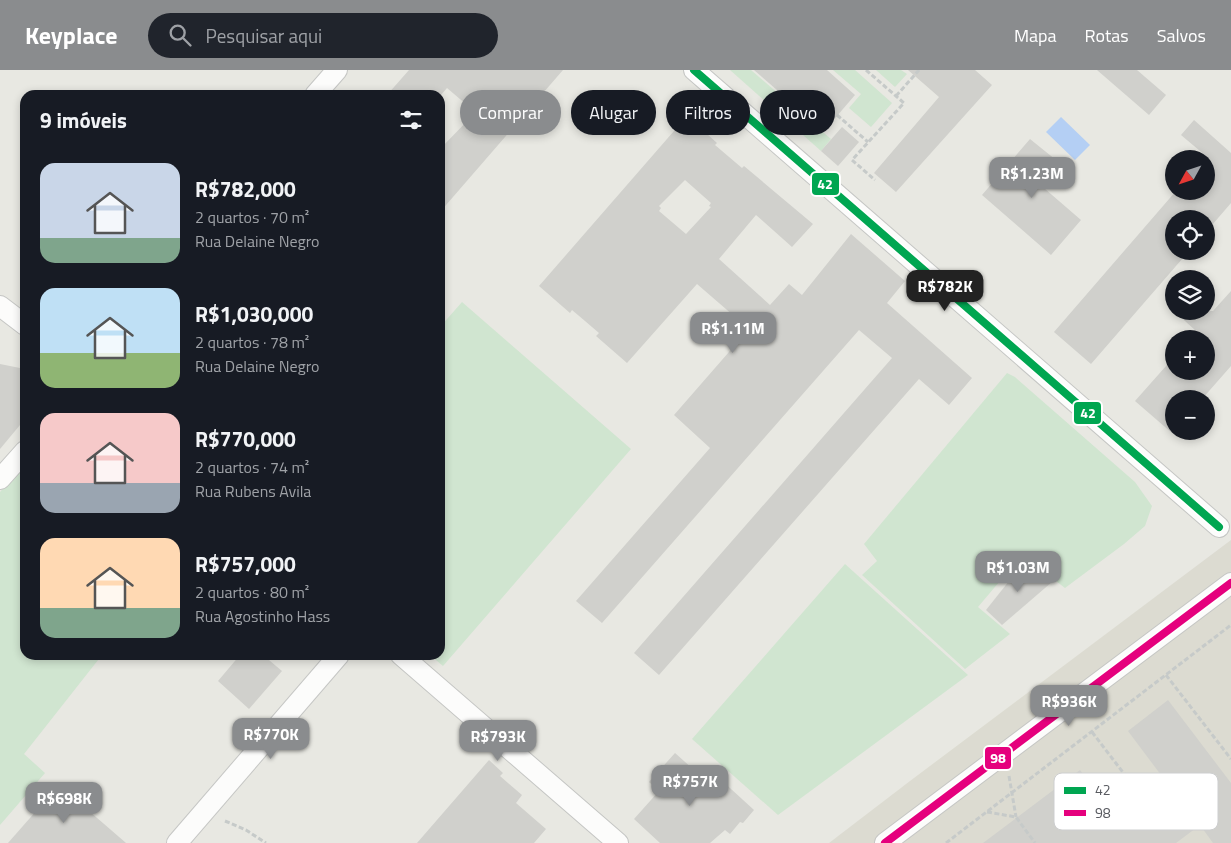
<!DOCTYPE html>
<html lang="pt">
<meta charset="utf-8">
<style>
body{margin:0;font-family:"Titillium Web",sans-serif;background:#20242c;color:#f1f3f6;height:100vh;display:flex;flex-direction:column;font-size:19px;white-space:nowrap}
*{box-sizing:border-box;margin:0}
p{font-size:16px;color:#9ea1a6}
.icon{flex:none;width:28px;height:28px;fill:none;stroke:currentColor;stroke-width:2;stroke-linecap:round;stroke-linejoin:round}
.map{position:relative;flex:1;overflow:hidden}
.side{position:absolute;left:20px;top:20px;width:425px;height:570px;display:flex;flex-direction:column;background:#171b24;border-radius:15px;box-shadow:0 2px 8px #0003}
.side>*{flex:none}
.guide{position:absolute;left:460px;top:20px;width:475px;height:45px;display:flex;gap:10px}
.needle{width:32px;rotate:230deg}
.controls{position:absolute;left:1165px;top:80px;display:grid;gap:10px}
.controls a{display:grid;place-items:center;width:50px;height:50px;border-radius:50%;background:#171b24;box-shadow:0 2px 8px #0003;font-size:25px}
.price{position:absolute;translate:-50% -42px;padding:0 11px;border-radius:10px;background:#8a8c8e;color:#fff;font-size:16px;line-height:32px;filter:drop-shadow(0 1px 2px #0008)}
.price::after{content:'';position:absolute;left:50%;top:30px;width:15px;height:11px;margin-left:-8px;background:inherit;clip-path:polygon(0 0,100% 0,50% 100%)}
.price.active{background:#222;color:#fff}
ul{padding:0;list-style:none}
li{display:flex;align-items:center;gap:15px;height:125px;padding:0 20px}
li span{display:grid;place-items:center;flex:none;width:140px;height:100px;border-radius:15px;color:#555}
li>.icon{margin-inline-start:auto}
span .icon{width:60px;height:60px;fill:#fffc;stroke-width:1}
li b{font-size:21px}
h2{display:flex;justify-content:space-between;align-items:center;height:60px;padding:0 20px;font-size:21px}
.pill{padding:0 18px;border-radius:22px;background:#171b24;box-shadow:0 2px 8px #0003;font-size:18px;line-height:45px}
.pill.active{background:#8a8c8e;color:#fff}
header{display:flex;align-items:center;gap:30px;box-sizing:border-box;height:70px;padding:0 25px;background:#8a8c8e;color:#fff}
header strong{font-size:24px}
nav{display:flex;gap:28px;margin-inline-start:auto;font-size:18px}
.search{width:350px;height:45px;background:#20242c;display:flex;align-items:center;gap:12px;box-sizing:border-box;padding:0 18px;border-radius:28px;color:#9ea1a6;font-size:19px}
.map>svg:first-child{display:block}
.education{fill:#dcdbd1}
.green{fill:#d0e5d0}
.water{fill:#b4cff4}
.building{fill:#d0d0cc;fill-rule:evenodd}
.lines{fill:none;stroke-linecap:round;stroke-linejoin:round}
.minor-casing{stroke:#c5c6c4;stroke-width:22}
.path{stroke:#c6cac9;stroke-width:3;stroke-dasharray:5 2.5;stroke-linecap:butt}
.minor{stroke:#fcfcfb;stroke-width:20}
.bus-1-casing{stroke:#fff;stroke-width:11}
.bus-2-casing{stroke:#fff;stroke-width:11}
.bus-1{stroke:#00a651;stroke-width:8}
.bus-2{stroke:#e5007d;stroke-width:8}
.key{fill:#fff;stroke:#cdcecf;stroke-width:1}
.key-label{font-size:14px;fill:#585a60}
.line-badge{stroke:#fff;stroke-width:2}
.badge-label{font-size:14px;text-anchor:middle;font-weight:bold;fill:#fff}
</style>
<header>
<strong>Keyplace</strong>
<div class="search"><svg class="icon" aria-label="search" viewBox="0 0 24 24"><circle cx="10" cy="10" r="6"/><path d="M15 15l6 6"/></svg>Pesquisar aqui</div>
<nav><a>Mapa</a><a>Rotas</a><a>Salvos</a></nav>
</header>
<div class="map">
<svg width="1231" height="773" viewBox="0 0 1231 773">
<rect width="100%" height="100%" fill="#e8e8e2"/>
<!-- education -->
<polygon class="education" points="1231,470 1231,773 829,773 910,711"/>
<!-- green -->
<g class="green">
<polygon points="730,0 751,0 831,69 821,81"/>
<polygon points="833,0 855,0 892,33 871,57 849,38 861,24"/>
<polygon points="876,0 901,0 907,4 895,17"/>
<polygon points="462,232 631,379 443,596 430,585 440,585 440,257"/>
<polygon points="1007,303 1015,307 1135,412 1152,436 1145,456 1124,474 1065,518 1022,485 978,537 1010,564 965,599 862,505 877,491 864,474"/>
<polygon points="25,394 25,585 102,585 24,684 45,703 0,755 0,422"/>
<polygon points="845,494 968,605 778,745 692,669"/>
</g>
<!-- water -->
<polygon class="water" points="1061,47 1090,75 1075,90 1046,62"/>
<!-- building -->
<g class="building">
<polygon points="409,0 563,0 440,142 440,79 473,45 474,41 447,18 441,25 387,25"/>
<polygon points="754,0 827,0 855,25 824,61"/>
<polygon points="908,0 975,0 992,15 896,122 874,103 939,27"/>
<polygon points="1097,0 1137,0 1166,25 1149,45"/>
<path d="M687,46L717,73L715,75L742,98L744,96L813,154L792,177L756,145L719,189L770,235L789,214L802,225L851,164L905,211L887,233L972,308L949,335L919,309L659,605L634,583L892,288L859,260L602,553L576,531L710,378L674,345L749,259L697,214L627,293L596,266L599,263L585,251L572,240L570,243L539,216ZM685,110L711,133L709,136L711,137L686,164L659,141L661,138L659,136Z"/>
<polygon points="1194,50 1231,83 1231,133 1206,162 1206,149 1174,149 1174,181 1189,181 1091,294 1054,262 1176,121 1206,121 1206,86 1181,65"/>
<polygon points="842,57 859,72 838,96 821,81"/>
<polygon points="1030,69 1056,90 1037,112 1081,150 1051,185 982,125"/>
<polygon points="1231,221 1231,296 1202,329 1174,329 1172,363 1135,331 1174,287 1174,301 1206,301 1206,269 1189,269 1196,261 1174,241 1213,241"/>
<polygon points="0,294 25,299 25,349 0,379"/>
<polygon points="1025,491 1052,512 1002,555 986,540"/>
<polygon points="240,585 263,585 282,601 249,639 218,611"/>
<polygon points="1168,630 1231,713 1231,773 1213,773 1200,755 1176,773 983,773 1080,700 1112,742 1161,705 1128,661"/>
<polygon points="675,683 712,716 719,708 754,740 743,753 740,752 730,764 725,760 710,773 660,773 634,749 659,721 649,712"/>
<polygon points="489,690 503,703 500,706 522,725 516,733 546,759 534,773 417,773"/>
<polygon points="59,715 126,773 8,773"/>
</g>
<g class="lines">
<!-- minor casing -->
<g class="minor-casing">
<g id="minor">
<polyline points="694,0 1219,457"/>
<polyline points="315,25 337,0"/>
<polyline points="0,236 25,255"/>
<polyline points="0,409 25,381"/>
<polyline points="401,585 618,773"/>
<polyline points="177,773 339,585"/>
<polyline points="885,773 1231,513"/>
</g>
</g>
<!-- path -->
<g class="path">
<polyline points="866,0 904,33 852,90 875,110"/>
<polyline points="896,26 919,0"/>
<polyline points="837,45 868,72"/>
<polyline points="1166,605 1231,689"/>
<polyline points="1092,662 1138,722"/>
<polyline points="1009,706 1016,747"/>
<polyline points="987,742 1016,747 1035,773"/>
<polyline points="225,751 246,760 266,773"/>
<polyline points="946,773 1231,555"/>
</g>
<!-- minor -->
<use href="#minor" class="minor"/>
<!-- bus-1 casing -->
<g class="bus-1-casing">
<polyline id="bus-1" points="694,0 1219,457"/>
</g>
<!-- bus-2 casing -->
<g class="bus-2-casing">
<polyline id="bus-2" points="885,773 1231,513"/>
</g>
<!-- bus-1 -->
<use href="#bus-1" class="bus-1"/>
<!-- bus-2 -->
<use href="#bus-2" class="bus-2"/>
</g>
<!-- legend -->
<rect x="1054" y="703" width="164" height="57" rx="8" class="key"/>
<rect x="1064" y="717" width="22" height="7" fill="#00a651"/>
<rect x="1064" y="740" width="22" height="6" fill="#e5007d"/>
<g class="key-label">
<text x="1095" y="725">42</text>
<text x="1095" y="748">98</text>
</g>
<g class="line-badge">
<rect x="811" y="102" width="29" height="24" rx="5" fill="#00a651"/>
<rect x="1073" y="331" width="29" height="24" rx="5" fill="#00a651"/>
<rect x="984" y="676" width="28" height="24" rx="5" fill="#e5007d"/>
</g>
<g class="badge-label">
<text x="825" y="119">42</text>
<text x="1088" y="348">42</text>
<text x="998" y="693">98</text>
</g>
</svg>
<div class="controls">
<a><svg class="needle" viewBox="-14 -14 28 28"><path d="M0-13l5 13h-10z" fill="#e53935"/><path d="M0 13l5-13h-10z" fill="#9ea1a6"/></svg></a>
<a><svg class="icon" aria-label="locate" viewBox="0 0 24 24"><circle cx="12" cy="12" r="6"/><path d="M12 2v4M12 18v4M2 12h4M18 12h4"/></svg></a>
<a><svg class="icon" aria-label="layers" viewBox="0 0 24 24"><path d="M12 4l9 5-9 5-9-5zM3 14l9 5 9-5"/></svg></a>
<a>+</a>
<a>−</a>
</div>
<b class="price" style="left:1032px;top:129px">R$1.23M</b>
<b class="price active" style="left:945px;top:242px">R$782K</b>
<b class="price" style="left:733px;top:284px">R$1.11M</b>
<b class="price" style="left:1018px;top:523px">R$1.03M</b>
<b class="price" style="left:1069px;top:657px">R$936K</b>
<b class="price" style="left:271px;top:690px">R$770K</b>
<b class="price" style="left:498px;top:692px">R$793K</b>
<b class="price" style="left:690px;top:737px">R$757K</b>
<b class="price" style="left:64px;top:754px">R$698K</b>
<div class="guide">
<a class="pill active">Comprar</a>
<a class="pill">Alugar</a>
<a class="pill">Filtros</a>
<a class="pill">Novo</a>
</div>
<section class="side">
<h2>9 imóveis<svg class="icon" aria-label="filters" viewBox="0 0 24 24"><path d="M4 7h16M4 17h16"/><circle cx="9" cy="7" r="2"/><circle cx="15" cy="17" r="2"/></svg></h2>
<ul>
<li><span style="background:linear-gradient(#c9d6e8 75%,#7fa58c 0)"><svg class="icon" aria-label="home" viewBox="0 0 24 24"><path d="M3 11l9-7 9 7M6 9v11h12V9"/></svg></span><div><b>R$782,000</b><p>2 quartos · 70 m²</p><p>Rua Delaine Negro</p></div></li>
<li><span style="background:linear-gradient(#bfe0f5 65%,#8fb573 0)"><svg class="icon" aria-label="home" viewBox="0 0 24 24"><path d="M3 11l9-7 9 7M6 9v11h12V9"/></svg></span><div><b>R$1,030,000</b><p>2 quartos · 78 m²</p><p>Rua Delaine Negro</p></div></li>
<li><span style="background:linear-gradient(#f6c9c9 70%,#9aa5b1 0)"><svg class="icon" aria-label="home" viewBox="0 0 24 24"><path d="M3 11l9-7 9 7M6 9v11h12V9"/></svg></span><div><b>R$770,000</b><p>2 quartos · 74 m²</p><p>Rua Rubens Avila</p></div></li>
<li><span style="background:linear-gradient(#ffd9b3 70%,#7fa58c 0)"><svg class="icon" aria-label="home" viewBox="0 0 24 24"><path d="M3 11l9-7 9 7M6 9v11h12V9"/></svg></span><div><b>R$757,000</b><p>2 quartos · 80 m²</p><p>Rua Agostinho Hass</p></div></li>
</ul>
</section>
</div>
